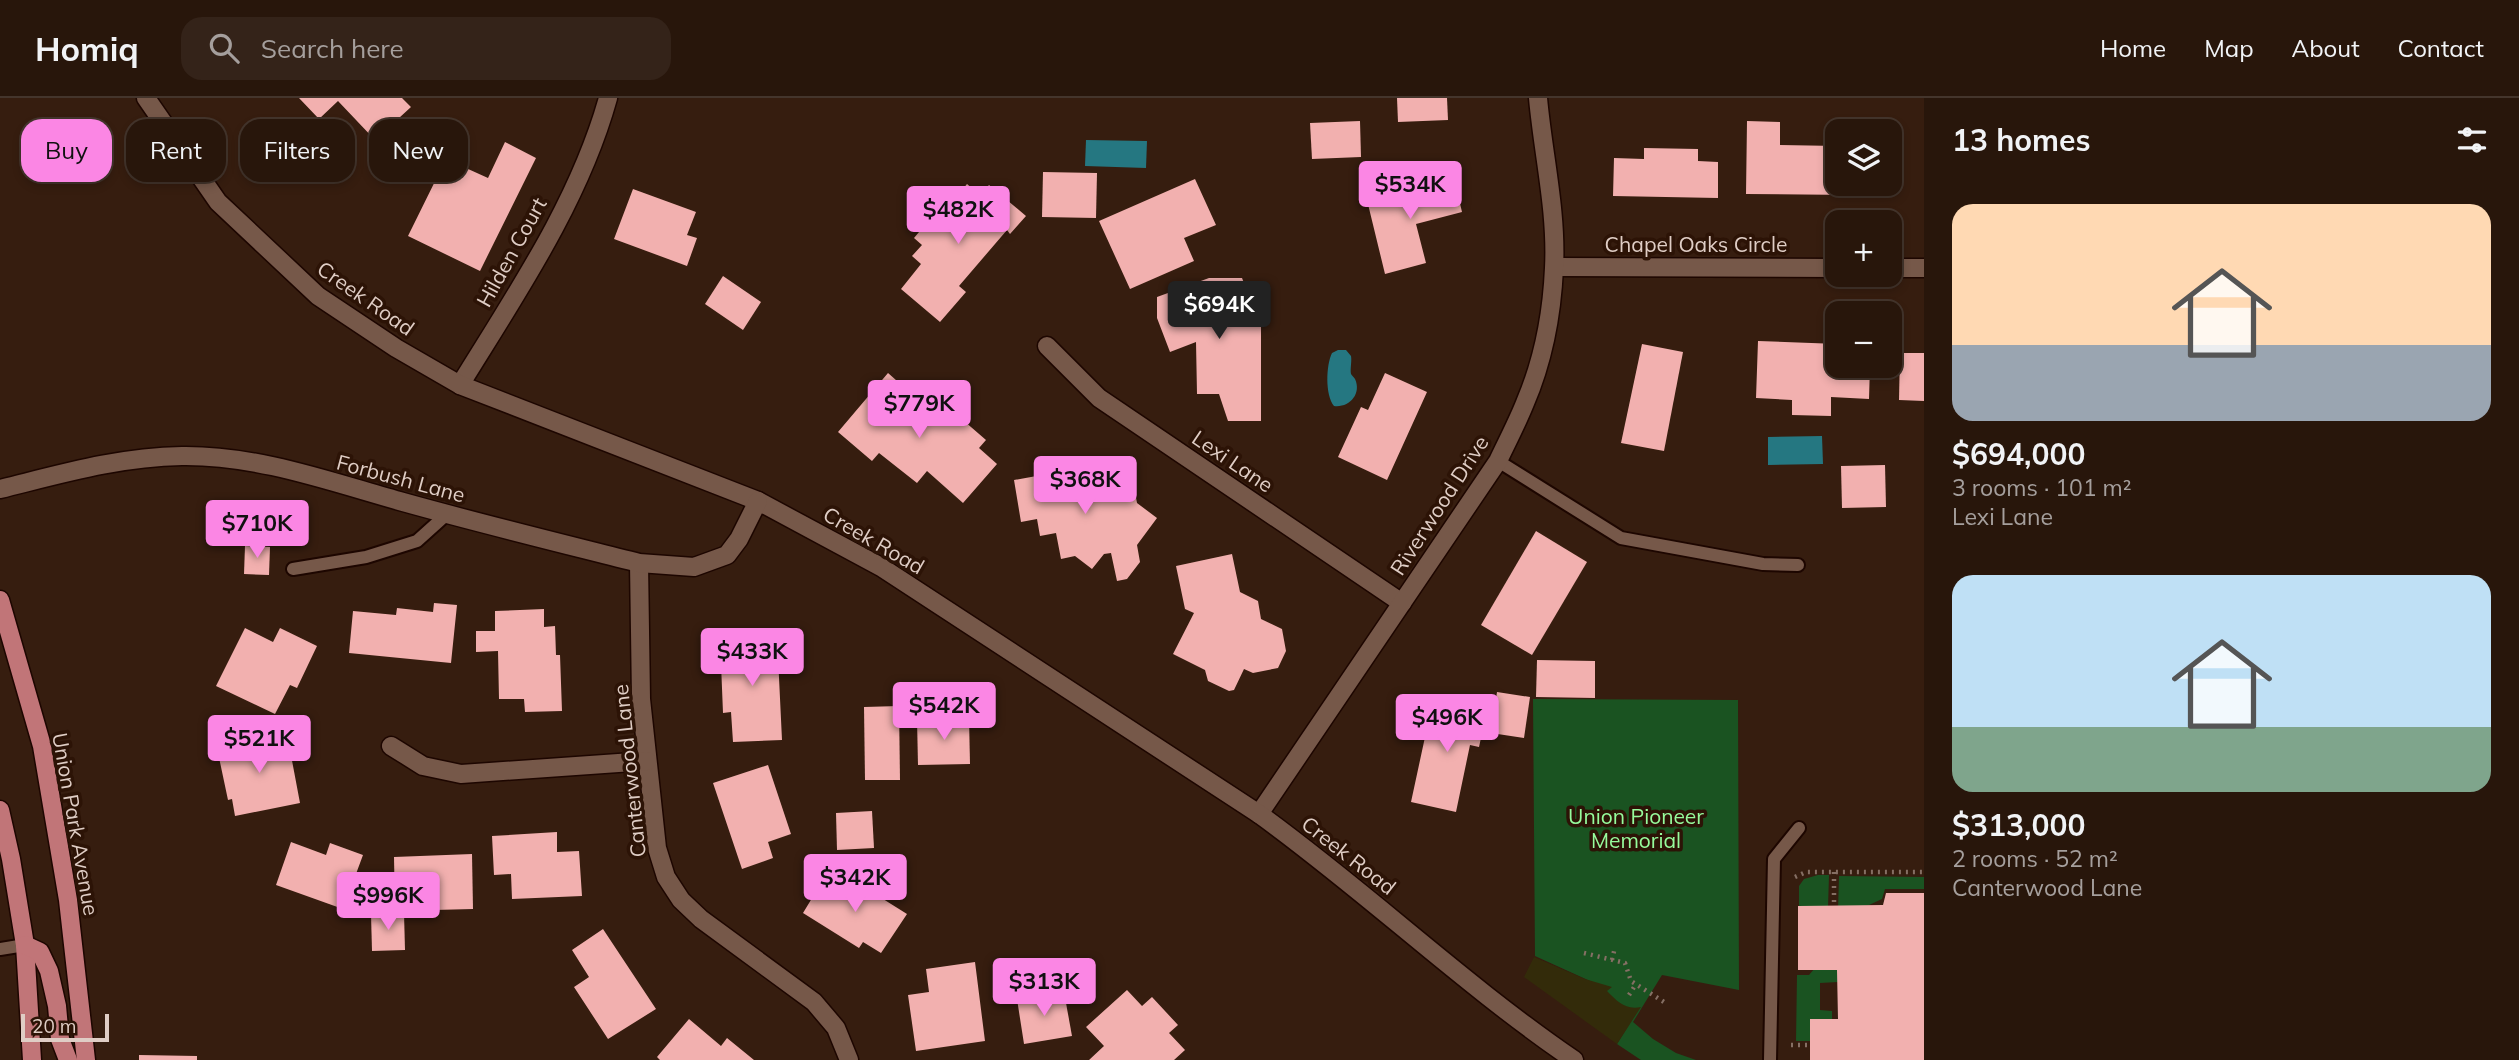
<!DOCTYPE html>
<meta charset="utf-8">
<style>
body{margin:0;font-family:Mulish,sans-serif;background:#342319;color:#f1f3f6;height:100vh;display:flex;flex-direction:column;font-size:26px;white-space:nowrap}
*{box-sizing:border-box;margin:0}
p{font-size:23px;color:#a59f9d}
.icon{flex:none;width:38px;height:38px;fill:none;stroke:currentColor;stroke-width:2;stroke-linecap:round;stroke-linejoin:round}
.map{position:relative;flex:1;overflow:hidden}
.details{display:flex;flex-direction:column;background:#28160b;width:595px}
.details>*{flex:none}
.guide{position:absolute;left:21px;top:21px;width:665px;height:63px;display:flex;gap:14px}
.controls{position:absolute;left:1825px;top:21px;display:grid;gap:14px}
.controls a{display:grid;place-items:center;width:77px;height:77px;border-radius:14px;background:#28160b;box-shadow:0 4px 10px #0003,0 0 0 2px #44352c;font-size:35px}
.scale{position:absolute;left:21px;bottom:18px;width:88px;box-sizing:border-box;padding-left:7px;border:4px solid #dfcdc5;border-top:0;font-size:19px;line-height:24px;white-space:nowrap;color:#dfcdc5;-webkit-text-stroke:5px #2c1306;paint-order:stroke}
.price{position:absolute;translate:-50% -60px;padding:0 16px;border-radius:7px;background:#fb86e4;color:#111;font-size:23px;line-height:46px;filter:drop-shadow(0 2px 4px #0008)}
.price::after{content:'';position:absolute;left:50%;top:42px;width:21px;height:16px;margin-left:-10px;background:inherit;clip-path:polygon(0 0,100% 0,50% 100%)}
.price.selected{background:#222;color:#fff}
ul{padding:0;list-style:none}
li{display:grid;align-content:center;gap:14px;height:371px;padding:0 28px}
li span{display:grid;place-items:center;height:217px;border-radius:21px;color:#555}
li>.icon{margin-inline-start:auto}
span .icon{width:126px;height:126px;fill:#fffc;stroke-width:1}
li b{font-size:30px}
h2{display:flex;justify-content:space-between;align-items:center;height:84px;padding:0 28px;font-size:30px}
.pill{padding:0 24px;border-radius:21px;background:#28160b;box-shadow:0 4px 10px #0003,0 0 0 2px #44352c;font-size:24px;line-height:63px}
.pill.selected{background:#fb86e4;color:#111}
header{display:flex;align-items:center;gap:42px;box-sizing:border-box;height:98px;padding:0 35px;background:#28160b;border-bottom:2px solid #44352c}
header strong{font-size:33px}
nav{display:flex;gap:38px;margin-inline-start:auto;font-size:24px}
.search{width:490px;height:63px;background:#342319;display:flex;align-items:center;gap:18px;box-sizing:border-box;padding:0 24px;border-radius:21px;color:#a59f9d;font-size:26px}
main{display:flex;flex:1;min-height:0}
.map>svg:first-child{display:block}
.green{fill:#1a5321}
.sand{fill:#332b0a}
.water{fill:#257781}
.building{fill:#f2b0af}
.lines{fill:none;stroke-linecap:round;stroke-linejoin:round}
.lane-casing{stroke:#1d0600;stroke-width:16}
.street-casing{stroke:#1d0600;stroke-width:21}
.secondary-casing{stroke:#1d0600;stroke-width:21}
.primary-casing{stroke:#1d0600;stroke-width:21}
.path{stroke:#856f64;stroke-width:4.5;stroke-dasharray:2 5;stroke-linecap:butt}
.lane{stroke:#765849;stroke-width:12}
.street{stroke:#765849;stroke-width:18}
.secondary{stroke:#765849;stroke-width:18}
.primary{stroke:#c17578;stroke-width:18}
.labels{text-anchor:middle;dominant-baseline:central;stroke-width:7;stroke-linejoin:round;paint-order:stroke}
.street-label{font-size:21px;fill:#dfcdc5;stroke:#2c1306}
.park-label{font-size:21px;fill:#96fb9c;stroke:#2c1306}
</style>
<header>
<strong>Homiq</strong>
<div class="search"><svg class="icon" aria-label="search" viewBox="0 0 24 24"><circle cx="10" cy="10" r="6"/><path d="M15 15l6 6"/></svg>Search here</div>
<nav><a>Home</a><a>Map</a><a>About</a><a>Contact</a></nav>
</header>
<main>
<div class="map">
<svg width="1924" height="962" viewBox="0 0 1924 962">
<rect width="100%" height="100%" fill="#361d0f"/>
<!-- green -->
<g class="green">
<polygon points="1533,601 1738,602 1739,892 1662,877 1633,924 1653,941 1676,955 1696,962 1641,962 1617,946 1630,925 1601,888 1535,858"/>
<polygon points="1818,777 1829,777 1828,810 1799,809 1799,788 1804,781"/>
<polygon points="1839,778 1924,779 1924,791 1885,791 1882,801 1869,807 1838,813"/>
<polygon points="1838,866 1838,884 1820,885 1820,912 1832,913 1832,922 1810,943 1796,943 1797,877 1809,877 1815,870"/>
</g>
<!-- sand -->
<path class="sand" d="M1534,859L1585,881L1612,889L1607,893C1618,904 1625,912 1641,909L1617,946L1524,879Z"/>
<!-- water -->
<g class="water">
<polygon points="1086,42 1147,43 1146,70 1085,68"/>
<path d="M1338,252H1346L1351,258C1352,263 1350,271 1351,276C1352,278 1354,279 1355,281C1362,296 1349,310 1334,308C1325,297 1326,267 1332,255Z"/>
<polygon points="1822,338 1823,366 1768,367 1768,339"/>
</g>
<!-- building -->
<g class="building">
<polygon points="299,0 402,0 411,9 375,42 338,3 319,21"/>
<polygon points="1397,0 1447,0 1448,22 1398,24"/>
<polygon points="1360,23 1361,59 1312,61 1310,25"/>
<polygon points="1747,23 1780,24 1780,47 1838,48 1838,86 1854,86 1854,97 1746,96"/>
<polygon points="505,44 536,60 480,173 408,138 446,61 488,80"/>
<polygon points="1644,50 1698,51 1698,63 1718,64 1718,100 1613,98 1614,60 1644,61"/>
<polygon points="1043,74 1097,75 1096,120 1042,119"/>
<polygon points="1454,80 1462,114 1416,126 1426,165 1385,176 1367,102"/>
<polygon points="1195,81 1216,127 1184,140 1194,163 1130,191 1099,123"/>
<polygon points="967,86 980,97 989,87 1026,118 1010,136 1007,132 959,188 966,194 940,224 901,191 921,166 912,158 922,147 914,140 950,97 958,103 962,100 958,97"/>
<polygon points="633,91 696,114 687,137 697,140 687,168 614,141"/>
<polygon points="723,178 761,204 743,232 705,206"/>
<polygon points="1209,180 1242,180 1250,200 1261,200 1261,323 1228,323 1219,296 1197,296 1196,244 1170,254 1157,220 1157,199"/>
<polygon points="1758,243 1838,246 1838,268 1870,268 1869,301 1831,299 1831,318 1792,317 1792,302 1756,300"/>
<polygon points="1642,246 1683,254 1664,353 1621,345"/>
<polygon points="1900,255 1924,255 1924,303 1899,302"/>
<polygon points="888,275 922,305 918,310 935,325 949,310 986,342 979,350 997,366 963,405 927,373 917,385 879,355 872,363 838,334"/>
<polygon points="1385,275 1427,294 1387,382 1338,359 1361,309 1368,312"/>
<polygon points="1063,361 1066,379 1097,374 1126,395 1135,394 1137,405 1157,420 1137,447 1140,464 1127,481 1117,483 1111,455 1104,456 1092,471 1075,458 1061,461 1056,435 1040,438 1037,421 1021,424 1014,382 1042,377 1040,366"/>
<polygon points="1885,367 1886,409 1842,410 1841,368"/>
<polygon points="1536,433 1587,464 1532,557 1481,527"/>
<polygon points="245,448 270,449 269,477 244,476"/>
<polygon points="1232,456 1240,494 1258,503 1261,521 1282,531 1286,553 1278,570 1253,575 1244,571 1234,592 1229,593 1208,583 1205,572 1173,556 1194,515 1185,511 1176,468"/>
<polygon points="434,505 457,507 451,565 349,555 353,513 396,517 397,510 433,514"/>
<polygon points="544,511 544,529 555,528 556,557 560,557 562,613 525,614 524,601 499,601 498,553 476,554 476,533 495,533 495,513"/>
<polygon points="245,530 273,544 280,530 317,548 297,590 290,587 275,616 216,588"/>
<polygon points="777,538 782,642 733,644 731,614 723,615 720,541"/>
<polygon points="1537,562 1595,563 1595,600 1536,599"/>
<polygon points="1497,594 1530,599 1524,640 1491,635"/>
<polygon points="1433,602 1487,613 1479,649 1470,647 1456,714 1411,704"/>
<polygon points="899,608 900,682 865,682 864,609"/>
<polygon points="969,620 970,666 918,667 917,621"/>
<polygon points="287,636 300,705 235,718 232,701 228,702 217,650"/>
<polygon points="768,667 791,736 768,744 773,760 742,771 713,685"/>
<polygon points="872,713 874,750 837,752 836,715"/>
<polygon points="557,734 557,754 579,753 582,798 512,801 511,776 494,777 492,738"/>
<polygon points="291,744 326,757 330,745 363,757 343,811 276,787"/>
<polygon points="472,756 473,811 395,813 394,759"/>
<polygon points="848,779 907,816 881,855 863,844 859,850 803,815 823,782 840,792"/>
<polygon points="1886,795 1924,795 1924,962 1810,962 1810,921 1838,921 1837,872 1798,872 1798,808 1883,807"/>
<polygon points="404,815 405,852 372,853 371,816"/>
<polygon points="603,831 656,911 608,941 574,889 589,879 572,852"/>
<polygon points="975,864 985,943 916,953 908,897 929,894 926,871"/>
<polygon points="1127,892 1142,908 1152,899 1178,927 1169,935 1185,952 1174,962 1089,962 1104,948 1086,929"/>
<polygon points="1064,894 1072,938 1024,946 1017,901"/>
<polygon points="689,921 721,948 727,940 754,962 660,962 657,959"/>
<polygon points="139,957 197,958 197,962 139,962"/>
</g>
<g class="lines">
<!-- lane casing -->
<g class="lane-casing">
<g id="lane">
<polyline points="1498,363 1621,440 1763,466 1798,467"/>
<polyline points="293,471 366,459 417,443 447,416"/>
<polyline points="0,851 25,847"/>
<polyline points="1770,962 1774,761 1799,730"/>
</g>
</g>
<!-- street casing -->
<g class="street-casing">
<g id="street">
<polyline points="1555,169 1838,170"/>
<polyline points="1890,170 1924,170"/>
<polyline points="1047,248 1099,300 1402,505"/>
<path d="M460,287C516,196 579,104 608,0"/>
<polyline points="639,465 641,601 657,750 666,779 681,802 701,821 814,904 836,930 849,962"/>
<polyline points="391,648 423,668 461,676 647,663"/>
<path d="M1259,716L1498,363C1507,344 1517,325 1525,305C1543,263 1552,215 1554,170C1557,113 1543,56 1538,0"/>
</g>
</g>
<!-- secondary casing -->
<g class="secondary-casing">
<g id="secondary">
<path d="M146,0L218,104L318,198L396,250L460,287L758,403L881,469L1259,716C1367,794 1464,887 1574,962"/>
<path d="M0,391C61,376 118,359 182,358C258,357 331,384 403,404C482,426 560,445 639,465L694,469L727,457L739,441L758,403"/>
</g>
</g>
<!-- primary casing -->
<g class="primary-casing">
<g id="primary">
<polyline points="0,502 42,648 68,802 86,962"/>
<polyline points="0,712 11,761 25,847 32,962"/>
<polyline points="25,847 40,854 49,873 57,908 60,941 68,962"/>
</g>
</g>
<!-- path -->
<g class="path">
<polyline points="1834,774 1834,804"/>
<polyline points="1795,779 1806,774 1924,774"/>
<polyline points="1584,855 1625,865 1631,883 1664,904"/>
<polyline points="1612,862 1615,849"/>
<polyline points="1629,897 1636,886"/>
<polyline points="1791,947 1809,947"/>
</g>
<!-- lane -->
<use href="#lane" class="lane"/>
<!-- street -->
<use href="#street" class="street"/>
<!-- secondary -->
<use href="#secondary" class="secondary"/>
<!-- primary -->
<use href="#primary" class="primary"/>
</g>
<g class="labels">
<!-- street labels -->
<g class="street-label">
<text x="1696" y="146">Chapel Oaks Circle</text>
<text transform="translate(511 154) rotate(-61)">Hilden Court</text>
<text transform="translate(366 200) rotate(35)">Creek Road</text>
<text transform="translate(1233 363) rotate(34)">Lexi Lane</text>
<text transform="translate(401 380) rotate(15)">Forbush Lane</text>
<text transform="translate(1439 407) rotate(-57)">Riverwood Drive</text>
<text transform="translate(874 442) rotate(30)">Creek Road</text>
<text transform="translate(629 673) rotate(-96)">Canterwood Lane</text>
<text transform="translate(76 726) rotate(80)">Union Park Avenue</text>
<text transform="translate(1349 757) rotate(38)">Creek Road</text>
</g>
<!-- park labels -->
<g class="park-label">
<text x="1636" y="718">Union Pioneer<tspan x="1636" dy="24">Memorial</tspan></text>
</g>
</g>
</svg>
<div class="controls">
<a><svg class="icon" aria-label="layers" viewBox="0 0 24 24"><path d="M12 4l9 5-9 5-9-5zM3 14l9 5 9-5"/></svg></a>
<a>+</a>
<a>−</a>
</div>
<div class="scale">20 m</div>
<b class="price" style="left:1410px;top:123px">$534K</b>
<b class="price" style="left:958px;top:148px">$482K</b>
<b class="price selected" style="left:1219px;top:243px">$694K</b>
<b class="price" style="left:919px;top:342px">$779K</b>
<b class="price" style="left:1085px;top:418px">$368K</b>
<b class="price" style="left:257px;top:462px">$710K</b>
<b class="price" style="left:752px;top:590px">$433K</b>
<b class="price" style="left:944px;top:644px">$542K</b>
<b class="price" style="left:1447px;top:656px">$496K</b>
<b class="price" style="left:259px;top:677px">$521K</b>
<b class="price" style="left:855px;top:816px">$342K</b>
<b class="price" style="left:388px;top:834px">$996K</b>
<b class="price" style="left:1044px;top:920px">$313K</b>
<div class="guide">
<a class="pill selected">Buy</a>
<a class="pill">Rent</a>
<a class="pill">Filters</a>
<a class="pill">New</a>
</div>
</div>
<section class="details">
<h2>13 homes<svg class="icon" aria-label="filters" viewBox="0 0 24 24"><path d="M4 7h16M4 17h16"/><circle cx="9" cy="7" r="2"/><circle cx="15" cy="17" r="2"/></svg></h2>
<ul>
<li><span style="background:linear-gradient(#ffd9b3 65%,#9aa5b1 0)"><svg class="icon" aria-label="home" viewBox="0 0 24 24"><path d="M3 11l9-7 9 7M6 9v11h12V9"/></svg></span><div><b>$694,000</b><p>3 rooms · 101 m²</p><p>Lexi Lane</p></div></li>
<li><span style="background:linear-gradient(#bfe0f5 70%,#7fa58c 0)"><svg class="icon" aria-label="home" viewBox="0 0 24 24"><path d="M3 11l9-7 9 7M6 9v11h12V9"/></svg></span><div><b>$313,000</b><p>2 rooms · 52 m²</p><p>Canterwood Lane</p></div></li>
</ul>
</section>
</main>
